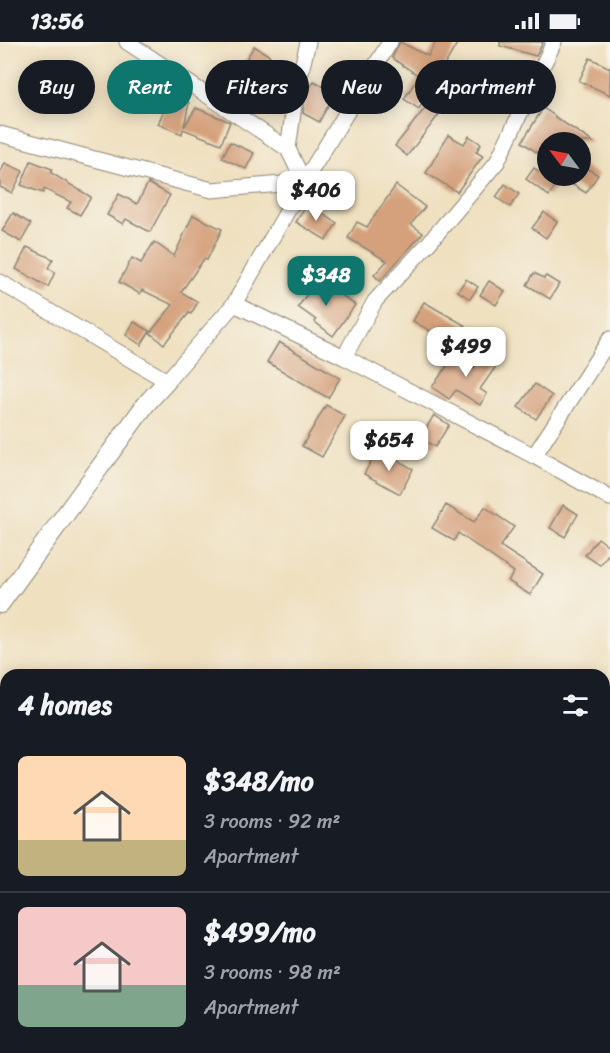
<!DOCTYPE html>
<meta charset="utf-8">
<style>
body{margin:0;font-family:Sriracha,sans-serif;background:#20242c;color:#f1f3f6;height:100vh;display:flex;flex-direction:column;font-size:22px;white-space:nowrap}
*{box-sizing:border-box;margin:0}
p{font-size:20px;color:#9ea1a6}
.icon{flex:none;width:33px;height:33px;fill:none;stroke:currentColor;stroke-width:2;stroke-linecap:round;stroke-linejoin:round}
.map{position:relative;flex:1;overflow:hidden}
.panel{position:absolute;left:0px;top:627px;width:610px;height:384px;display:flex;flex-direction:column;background:#171b24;border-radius:18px 18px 0 0;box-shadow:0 3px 15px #0003}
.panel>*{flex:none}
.banner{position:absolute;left:18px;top:18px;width:574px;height:54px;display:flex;gap:12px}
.needle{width:39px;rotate:302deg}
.tools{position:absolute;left:537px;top:90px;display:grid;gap:12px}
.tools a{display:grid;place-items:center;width:54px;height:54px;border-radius:50%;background:#171b24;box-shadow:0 3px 15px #0003;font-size:30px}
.price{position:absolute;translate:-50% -51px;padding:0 14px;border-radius:12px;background:#fff;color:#222;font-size:20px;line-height:39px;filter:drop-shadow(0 2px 3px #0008)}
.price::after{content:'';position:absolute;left:50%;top:36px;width:18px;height:14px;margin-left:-9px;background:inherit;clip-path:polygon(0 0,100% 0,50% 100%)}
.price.selected{background:#0f766e;color:#fff}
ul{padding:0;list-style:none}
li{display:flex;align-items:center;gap:18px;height:150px;padding:0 18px}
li+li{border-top:2px solid #363941}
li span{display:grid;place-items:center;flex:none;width:168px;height:120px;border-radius:9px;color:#555}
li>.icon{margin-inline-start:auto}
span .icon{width:72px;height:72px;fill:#fffc;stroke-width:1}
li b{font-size:26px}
h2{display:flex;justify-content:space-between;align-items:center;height:72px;padding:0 18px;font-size:26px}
.tag{padding:0 21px;border-radius:27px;background:#171b24;box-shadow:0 3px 15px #0003;font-size:21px;line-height:54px}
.tag.selected{background:#0f766e;color:#fff}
.status{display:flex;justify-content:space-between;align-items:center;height:42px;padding:0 30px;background:#171b24;direction:ltr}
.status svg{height:16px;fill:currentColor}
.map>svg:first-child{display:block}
.building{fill:#d5a17d}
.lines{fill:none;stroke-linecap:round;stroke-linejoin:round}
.minor-casing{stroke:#8d8676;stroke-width:17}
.tertiary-casing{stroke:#8d8676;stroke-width:20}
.minor{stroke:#fff;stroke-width:15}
.tertiary{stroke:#fff;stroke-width:18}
</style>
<div class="status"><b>13:56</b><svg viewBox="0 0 49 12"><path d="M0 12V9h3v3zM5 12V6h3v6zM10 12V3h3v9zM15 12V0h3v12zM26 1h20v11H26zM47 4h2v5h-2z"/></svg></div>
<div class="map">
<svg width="610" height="1011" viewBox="0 0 610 1011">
<rect width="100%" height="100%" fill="#f7f3e8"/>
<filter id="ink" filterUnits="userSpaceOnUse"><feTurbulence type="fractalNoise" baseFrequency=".0167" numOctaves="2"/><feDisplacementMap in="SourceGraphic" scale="12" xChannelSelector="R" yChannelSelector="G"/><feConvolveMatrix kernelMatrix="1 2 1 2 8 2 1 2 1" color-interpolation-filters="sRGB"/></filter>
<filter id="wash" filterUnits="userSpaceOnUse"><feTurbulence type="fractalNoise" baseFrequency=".008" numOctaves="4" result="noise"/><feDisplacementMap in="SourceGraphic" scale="24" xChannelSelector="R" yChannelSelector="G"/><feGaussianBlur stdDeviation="1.35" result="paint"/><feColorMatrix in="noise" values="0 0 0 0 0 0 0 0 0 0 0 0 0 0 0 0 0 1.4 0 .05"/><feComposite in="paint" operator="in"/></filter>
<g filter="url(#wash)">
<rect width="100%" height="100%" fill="#efe0c0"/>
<g id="blocks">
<!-- building -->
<g class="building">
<polygon points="400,0 428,14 436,0 458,0 419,67 404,57 419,34 392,16"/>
<polygon points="500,0 543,0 536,14 500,4"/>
<polygon points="254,4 270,14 258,34 242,24"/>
<polygon points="590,16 610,26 610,53 579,39"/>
<polygon points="314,39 335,51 319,80 303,71 305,54"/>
<polygon points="170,53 189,61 184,85 196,66 230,80 221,102 183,87 182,92 158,82"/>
<polygon points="429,61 441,70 407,114 395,104"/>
<polygon points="543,66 555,74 555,75 593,100 548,100 548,118 522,100"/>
<polygon points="448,93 464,102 469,94 481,102 476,110 483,114 457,150 426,131"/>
<polygon points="230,100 254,111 246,127 222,116"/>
<polygon points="31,119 52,127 51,131 91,155 80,173 67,166 71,160 44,147 43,151 21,143"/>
<polygon points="5,121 23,129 12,151 0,145 0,131"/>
<polygon points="582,123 598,133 586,151 570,141 575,134 580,134"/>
<polygon points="534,126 557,142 549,154 526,137"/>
<polygon points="148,141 170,153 150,190 126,177 123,182 107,173 119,152 137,162"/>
<polygon points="505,142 519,152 510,165 496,155"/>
<polygon points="396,143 425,165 411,182 423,191 380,239 374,233 387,219 348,196 357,180 367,185"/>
<polygon points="307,162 337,181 326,198 296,180"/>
<polygon points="544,170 557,180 546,196 532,186"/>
<polygon points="13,171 31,182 21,200 2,189"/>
<polygon points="193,173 222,187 207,218 204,217 181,250 198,260 191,272 189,271 164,302 150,291 173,263 142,248 140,252 119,240 132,216 141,221 154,200 174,214"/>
<polygon points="27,205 53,217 48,226 55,230 48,245 16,227"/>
<polygon points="534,231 544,236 546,234 559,242 550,257 527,243"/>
<polygon points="318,236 355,263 333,294 315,280 316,278 298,265"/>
<polygon points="466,237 478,245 470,257 458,249"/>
<polygon points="489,239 505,249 496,263 480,253"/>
<polygon points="424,260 466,284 450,307 430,293 432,290 413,279"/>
<polygon points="134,280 150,289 141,303 126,293"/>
<polygon points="279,300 340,336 328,356 267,320"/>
<polygon points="483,311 499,320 480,347 487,352 480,363 456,348 449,357 432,345 454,314 473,327"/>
<polygon points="535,342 552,354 536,377 518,365"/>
<polygon points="326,363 345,374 322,415 302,404"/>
<polygon points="434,373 449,383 435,405 420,396"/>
<polygon points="378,407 413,427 400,452 364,432"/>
<polygon points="446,463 474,480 485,465 514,485 500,504 543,532 530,553 508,539 514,530 458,491 454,499 432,486"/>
<polygon points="563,463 578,472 565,495 550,486"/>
<polygon points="598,496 610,505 610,510 600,523 585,513"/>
</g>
</g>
</g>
<g filter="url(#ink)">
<use href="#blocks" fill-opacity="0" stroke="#8d8676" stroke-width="1.5"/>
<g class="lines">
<!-- minor casing -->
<g class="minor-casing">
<g id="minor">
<polyline points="127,0 288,107"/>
<polyline points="0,92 212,148 304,140 288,107 296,50 308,0"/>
<polyline points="0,240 167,339 234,262 344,315 534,414 610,297"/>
<polyline points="234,262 304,140 390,0"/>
<polyline points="344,315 375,259 428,202 497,120 554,0"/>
<polyline points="534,414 610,456"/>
</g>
</g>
<!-- tertiary casing -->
<g class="tertiary-casing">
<polyline id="tertiary" points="0,562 146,362 167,339"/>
</g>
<!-- minor -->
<use href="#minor" class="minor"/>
<!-- tertiary -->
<use href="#tertiary" class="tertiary"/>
</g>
</g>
</svg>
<div class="tools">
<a><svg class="needle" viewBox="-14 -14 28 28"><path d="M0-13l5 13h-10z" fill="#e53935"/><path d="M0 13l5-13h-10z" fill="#9ea1a6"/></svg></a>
</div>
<b class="price" style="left:316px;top:180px">$406</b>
<b class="price selected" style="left:326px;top:265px">$348</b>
<b class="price" style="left:466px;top:336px">$499</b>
<b class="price" style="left:389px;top:430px">$654</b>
<div class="banner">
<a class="tag">Buy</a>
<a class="tag selected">Rent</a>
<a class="tag">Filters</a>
<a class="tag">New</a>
<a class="tag">Apartment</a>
</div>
<section class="panel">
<h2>4 homes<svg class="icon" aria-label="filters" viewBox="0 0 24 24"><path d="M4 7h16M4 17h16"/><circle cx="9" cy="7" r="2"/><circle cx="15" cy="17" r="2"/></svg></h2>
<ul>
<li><span style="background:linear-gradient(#ffd9b3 70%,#c2b280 0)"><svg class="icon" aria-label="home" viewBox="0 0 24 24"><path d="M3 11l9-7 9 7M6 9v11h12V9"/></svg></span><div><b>$348/mo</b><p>3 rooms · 92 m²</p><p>Apartment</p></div></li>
<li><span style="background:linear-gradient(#f6c9c9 65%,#7fa58c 0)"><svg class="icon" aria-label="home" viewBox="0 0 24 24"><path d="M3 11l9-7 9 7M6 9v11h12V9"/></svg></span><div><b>$499/mo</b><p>3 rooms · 98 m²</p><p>Apartment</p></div></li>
</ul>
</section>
</div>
